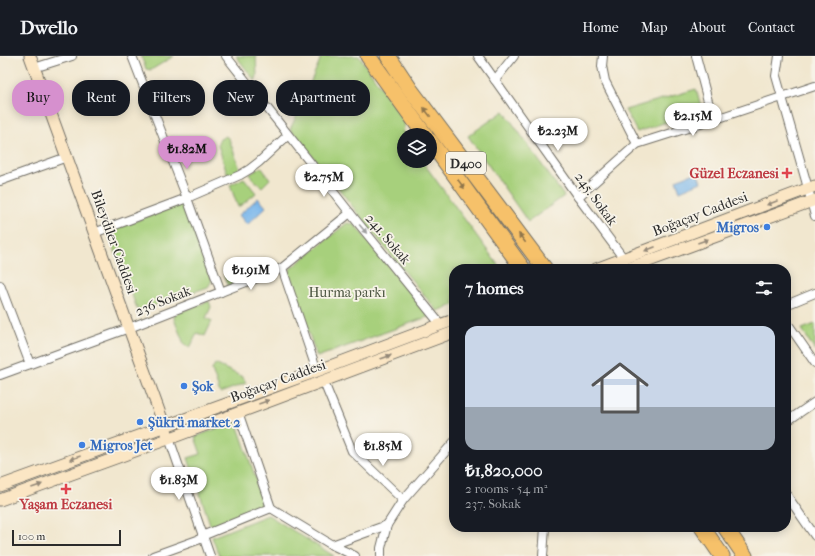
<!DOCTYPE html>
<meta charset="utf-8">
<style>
body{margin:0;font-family:"IM FELL French Canon",serif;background:#20242c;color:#f1f3f6;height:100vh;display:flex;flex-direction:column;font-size:15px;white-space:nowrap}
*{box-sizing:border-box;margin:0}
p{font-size:13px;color:#9ea1a6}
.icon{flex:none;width:22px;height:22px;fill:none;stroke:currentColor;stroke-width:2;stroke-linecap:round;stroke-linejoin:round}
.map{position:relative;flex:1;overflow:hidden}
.sheet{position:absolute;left:449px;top:208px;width:342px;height:268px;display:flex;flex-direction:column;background:#171b24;border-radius:16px;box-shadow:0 2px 10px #0003}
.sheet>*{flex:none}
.banner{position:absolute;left:12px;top:24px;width:377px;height:36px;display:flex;gap:8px}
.fabs{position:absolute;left:397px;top:72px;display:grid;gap:8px}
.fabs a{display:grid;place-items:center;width:40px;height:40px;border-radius:50%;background:#171b24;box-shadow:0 2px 10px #0003;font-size:20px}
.scale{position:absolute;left:12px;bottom:10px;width:109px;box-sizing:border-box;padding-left:4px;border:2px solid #2b2b2b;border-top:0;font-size:11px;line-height:14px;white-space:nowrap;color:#2b2b2b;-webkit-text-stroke:3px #f7f3e8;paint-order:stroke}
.price{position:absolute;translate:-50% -34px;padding:0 9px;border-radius:14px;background:#fff;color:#222;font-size:13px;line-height:26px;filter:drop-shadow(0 1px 2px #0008)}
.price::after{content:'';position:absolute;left:50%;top:24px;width:12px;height:9px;margin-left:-6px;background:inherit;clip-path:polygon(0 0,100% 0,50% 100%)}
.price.current{background:#d690ce;color:#111}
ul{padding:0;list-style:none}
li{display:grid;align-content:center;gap:8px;height:212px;padding:0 16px}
li span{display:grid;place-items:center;height:124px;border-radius:12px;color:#555}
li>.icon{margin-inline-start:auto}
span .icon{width:72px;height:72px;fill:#fffc;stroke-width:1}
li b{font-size:17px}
h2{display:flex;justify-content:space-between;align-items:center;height:48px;padding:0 16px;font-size:17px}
.pill{padding:0 14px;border-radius:16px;background:#171b24;box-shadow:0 2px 10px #0003;font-size:14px;line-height:36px}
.pill.current{background:#d690ce;color:#111}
header{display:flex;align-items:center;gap:24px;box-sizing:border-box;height:56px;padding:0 20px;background:#171b24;border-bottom:1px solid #363941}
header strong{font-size:19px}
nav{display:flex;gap:22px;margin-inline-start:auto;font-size:14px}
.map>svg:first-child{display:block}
.green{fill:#a7d07b;stroke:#697e53}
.water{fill:#78b6eb;stroke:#52708b}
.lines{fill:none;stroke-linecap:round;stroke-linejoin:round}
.street-casing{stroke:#706d64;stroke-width:10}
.secondary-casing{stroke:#706d64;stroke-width:13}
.highway-casing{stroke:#706d64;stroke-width:17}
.street{stroke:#fff;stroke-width:8}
.secondary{stroke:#fbe6c4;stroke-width:11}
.highway{stroke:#f6c16b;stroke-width:15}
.oneway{fill:#90764b}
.oneway2{fill:#938878}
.oneway3{fill:#a0a0a0}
.health-dot{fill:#e0444e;stroke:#f7f3e8;stroke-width:1.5}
.shop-dot{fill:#3f7fe0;stroke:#f7f3e8;stroke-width:1.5}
.labels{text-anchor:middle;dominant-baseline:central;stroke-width:3.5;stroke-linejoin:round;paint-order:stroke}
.shield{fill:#f7f3e8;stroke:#686764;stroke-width:1}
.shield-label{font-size:13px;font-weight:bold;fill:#2b2b2b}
.health-label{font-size:14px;font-weight:bold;fill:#be3a42;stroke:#f7f3e8;text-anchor:end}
.street-label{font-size:14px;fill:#2b2b2b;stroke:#f7f3e8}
.shop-label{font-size:14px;font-weight:bold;fill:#366cbe;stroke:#f7f3e8;text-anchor:start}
.park-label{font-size:14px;fill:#4a543f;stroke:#f7f3e8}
</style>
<header>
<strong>Dwello</strong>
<nav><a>Home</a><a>Map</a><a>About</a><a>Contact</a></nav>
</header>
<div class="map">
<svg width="815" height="500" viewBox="0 0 815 500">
<rect width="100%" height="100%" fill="#f7f3e8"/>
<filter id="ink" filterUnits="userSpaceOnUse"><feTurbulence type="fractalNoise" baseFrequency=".025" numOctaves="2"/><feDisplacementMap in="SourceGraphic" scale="8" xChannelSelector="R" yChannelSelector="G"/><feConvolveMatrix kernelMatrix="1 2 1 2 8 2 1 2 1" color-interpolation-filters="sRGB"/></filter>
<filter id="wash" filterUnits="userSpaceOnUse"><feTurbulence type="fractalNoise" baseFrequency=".012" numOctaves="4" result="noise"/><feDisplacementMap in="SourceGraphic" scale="16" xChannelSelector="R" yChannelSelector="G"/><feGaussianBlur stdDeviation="0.9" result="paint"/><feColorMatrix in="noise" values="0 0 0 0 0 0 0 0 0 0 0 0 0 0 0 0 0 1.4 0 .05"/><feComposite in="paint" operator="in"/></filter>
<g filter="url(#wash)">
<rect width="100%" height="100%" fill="#f1e7cf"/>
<!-- green -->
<g class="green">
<polygon points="141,0 174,0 151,14 146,13"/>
<polygon points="236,0 256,0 257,20 255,25"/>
<polygon points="320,0 359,0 404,64 405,67 403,76 404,105 422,105 501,213 454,213 454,249 437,255 369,172 330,121 290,73 295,63 320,4"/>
<polygon points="696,33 702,54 637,76 625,54"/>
<polygon points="504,55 564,140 528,166 468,80"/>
<polygon points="225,80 227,81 229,83 240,113 236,117 228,120 218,89 219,84"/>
<polygon points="261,111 270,123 262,131 252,122 250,118"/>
<polygon points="244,122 256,137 243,148 238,151 230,129"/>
<polygon points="184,146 212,224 210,228 208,231 138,255 108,176"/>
<polygon points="347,167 354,168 430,260 317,301 289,219 290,213"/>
<polygon points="234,215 244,218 247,223 228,231 224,220"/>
<polygon points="209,245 211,251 206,262 212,265 205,280 197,277 190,292 184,288 174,263 175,258"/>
<polygon points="815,268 815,295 802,273"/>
<polygon points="215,308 243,321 246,327 220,337 212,314"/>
<polygon points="236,365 265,449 211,471 188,402 201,398 195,381"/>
<polygon points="268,459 334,500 219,500 212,481"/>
</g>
<!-- water -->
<g class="water">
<polygon points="697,116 701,126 680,135 676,124"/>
<polygon points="258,142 266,151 247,169 239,159"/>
</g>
</g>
<g filter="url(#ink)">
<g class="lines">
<!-- street casing -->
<g class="street-casing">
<g id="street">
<polyline points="132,0 187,142 221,236"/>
<polyline points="226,0 350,157 441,269"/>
<polyline points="478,0 578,141 624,203"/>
<polyline points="603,0 602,10 605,25 637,88"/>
<polyline points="696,0 713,64"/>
<polyline points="779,0 776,20 806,125 815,160"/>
<polyline points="34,12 72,0"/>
<polyline points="495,24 514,0"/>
<polyline points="0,125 67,101"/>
<polyline points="578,141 637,88 713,64 815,30"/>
<polyline points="94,177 187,142 240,119 250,113 259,106 287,80"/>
<polyline points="282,212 317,315"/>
<polyline points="0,229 30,308"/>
<polyline points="786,249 815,237"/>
<polyline points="786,265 815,307"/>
<polyline points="0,319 129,272 282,212 350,157"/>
<polyline points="323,324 352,395 403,444 387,469 381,492 381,500"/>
<polyline points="238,356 271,452"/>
<polyline points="786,366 815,346"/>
<polyline points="169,382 210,500"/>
<polyline points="786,438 815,480"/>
<polyline points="403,444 454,386"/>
<polyline points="271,452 332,489 355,500"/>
<polyline points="202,480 271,452"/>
<polyline points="332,489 387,469"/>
<polyline points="153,500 203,482"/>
<polyline points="543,500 545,471"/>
</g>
</g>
<!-- secondary casing -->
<g class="secondary-casing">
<g id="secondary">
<polyline points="30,0 167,377"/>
<polyline points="596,213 815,130"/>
<polyline points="627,213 815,144"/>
<polyline points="0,430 317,315 434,271 454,264"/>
<polyline points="0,444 179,379 454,276"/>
</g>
</g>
<!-- highway casing -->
<g class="highway-casing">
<g id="highway">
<polyline points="368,0 425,79"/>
<polyline points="388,0 410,33 545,213"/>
<polyline points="430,85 523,213"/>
<polyline points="702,471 722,500"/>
<polyline points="725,471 745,500"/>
</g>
</g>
<!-- street -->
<use href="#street" class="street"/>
<!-- secondary -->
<use href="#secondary" class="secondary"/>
<!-- highway -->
<use href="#highway" class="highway"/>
</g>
<!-- one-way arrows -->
<defs><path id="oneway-solid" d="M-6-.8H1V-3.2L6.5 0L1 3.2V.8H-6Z"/></defs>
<g class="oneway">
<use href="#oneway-solid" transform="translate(427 56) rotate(-127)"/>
<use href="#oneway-solid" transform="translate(461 128) rotate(54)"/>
<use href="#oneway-solid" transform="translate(522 182) rotate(-127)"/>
</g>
<g class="oneway2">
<use href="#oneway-solid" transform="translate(772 147) rotate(159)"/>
<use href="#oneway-solid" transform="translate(703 185) rotate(-20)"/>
<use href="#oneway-solid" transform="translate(650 193) rotate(159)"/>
<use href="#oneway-solid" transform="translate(386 301) rotate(-20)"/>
<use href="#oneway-solid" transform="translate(264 346) rotate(-20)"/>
<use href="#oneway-solid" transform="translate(75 402) rotate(160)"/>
<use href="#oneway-solid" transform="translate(37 430) rotate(-20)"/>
</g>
<use class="oneway3" href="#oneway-solid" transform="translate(363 173) rotate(50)"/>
</g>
<!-- markers -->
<g class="health-dot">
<path d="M785 111h4v4h4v4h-4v4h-4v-4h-4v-4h4z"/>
<path d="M64 427h4v4h4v4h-4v4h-4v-4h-4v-4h4z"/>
</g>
<g class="shop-dot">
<circle cx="767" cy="171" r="4"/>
<circle cx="184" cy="330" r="4"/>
<circle cx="140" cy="366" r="4"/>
<circle cx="82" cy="389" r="4"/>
</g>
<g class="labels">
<!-- shield labels -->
<rect class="shield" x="446" y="96" width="40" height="22" rx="3"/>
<g class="shield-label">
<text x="466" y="107">D400</text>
</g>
<!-- health labels -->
<g class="health-label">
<text x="779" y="117">Güzel Eczanesi</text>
<text x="66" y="448" text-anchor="middle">Yaşam Eczanesi</text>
</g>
<!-- street labels -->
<g class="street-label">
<text transform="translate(596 143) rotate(54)">245. Sokak</text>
<text transform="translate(700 158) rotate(-21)">Boğaçay Caddesi</text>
<text transform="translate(388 183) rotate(50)">241. Sokak</text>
<text transform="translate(114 186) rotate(70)">Bileydiler Caddesi</text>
<text transform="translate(163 245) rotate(-22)">236 Sokak</text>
<text transform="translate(278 325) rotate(-20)">Boğaçay Caddesi</text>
</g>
<!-- shop labels -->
<g class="shop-label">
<text x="759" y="171" text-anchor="end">Migros</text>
<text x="192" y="330">Şok</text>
<text x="148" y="366">Şükrü market 2</text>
<text x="90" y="389">Migros Jet</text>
</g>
<!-- park labels -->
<g class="park-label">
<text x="347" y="236">Hurma parkı</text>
</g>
</g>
</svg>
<div class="fabs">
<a><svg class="icon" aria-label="layers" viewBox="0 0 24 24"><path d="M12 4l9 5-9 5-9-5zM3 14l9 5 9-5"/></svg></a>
</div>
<div class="scale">100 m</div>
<b class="price" style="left:693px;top:81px">₺2.15M</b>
<b class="price" style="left:558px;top:96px">₺2.23M</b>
<b class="price current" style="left:187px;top:114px">₺1.82M</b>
<b class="price" style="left:324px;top:142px">₺2.75M</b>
<b class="price" style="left:251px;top:235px">₺1.91M</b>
<b class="price" style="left:383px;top:411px">₺1.85M</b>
<b class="price" style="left:179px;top:445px">₺1.83M</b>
<div class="banner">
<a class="pill current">Buy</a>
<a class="pill">Rent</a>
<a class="pill">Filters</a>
<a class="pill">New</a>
<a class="pill">Apartment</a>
</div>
<section class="sheet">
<h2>7 homes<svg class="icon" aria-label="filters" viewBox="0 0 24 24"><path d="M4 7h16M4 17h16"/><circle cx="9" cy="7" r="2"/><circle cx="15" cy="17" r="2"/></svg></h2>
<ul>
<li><span style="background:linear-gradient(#c9d6e8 65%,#9aa5b1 0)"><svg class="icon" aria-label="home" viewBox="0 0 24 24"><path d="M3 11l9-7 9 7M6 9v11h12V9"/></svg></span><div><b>₺1,820,000</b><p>2 rooms · 54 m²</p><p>237. Sokak</p></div></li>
</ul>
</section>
</div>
